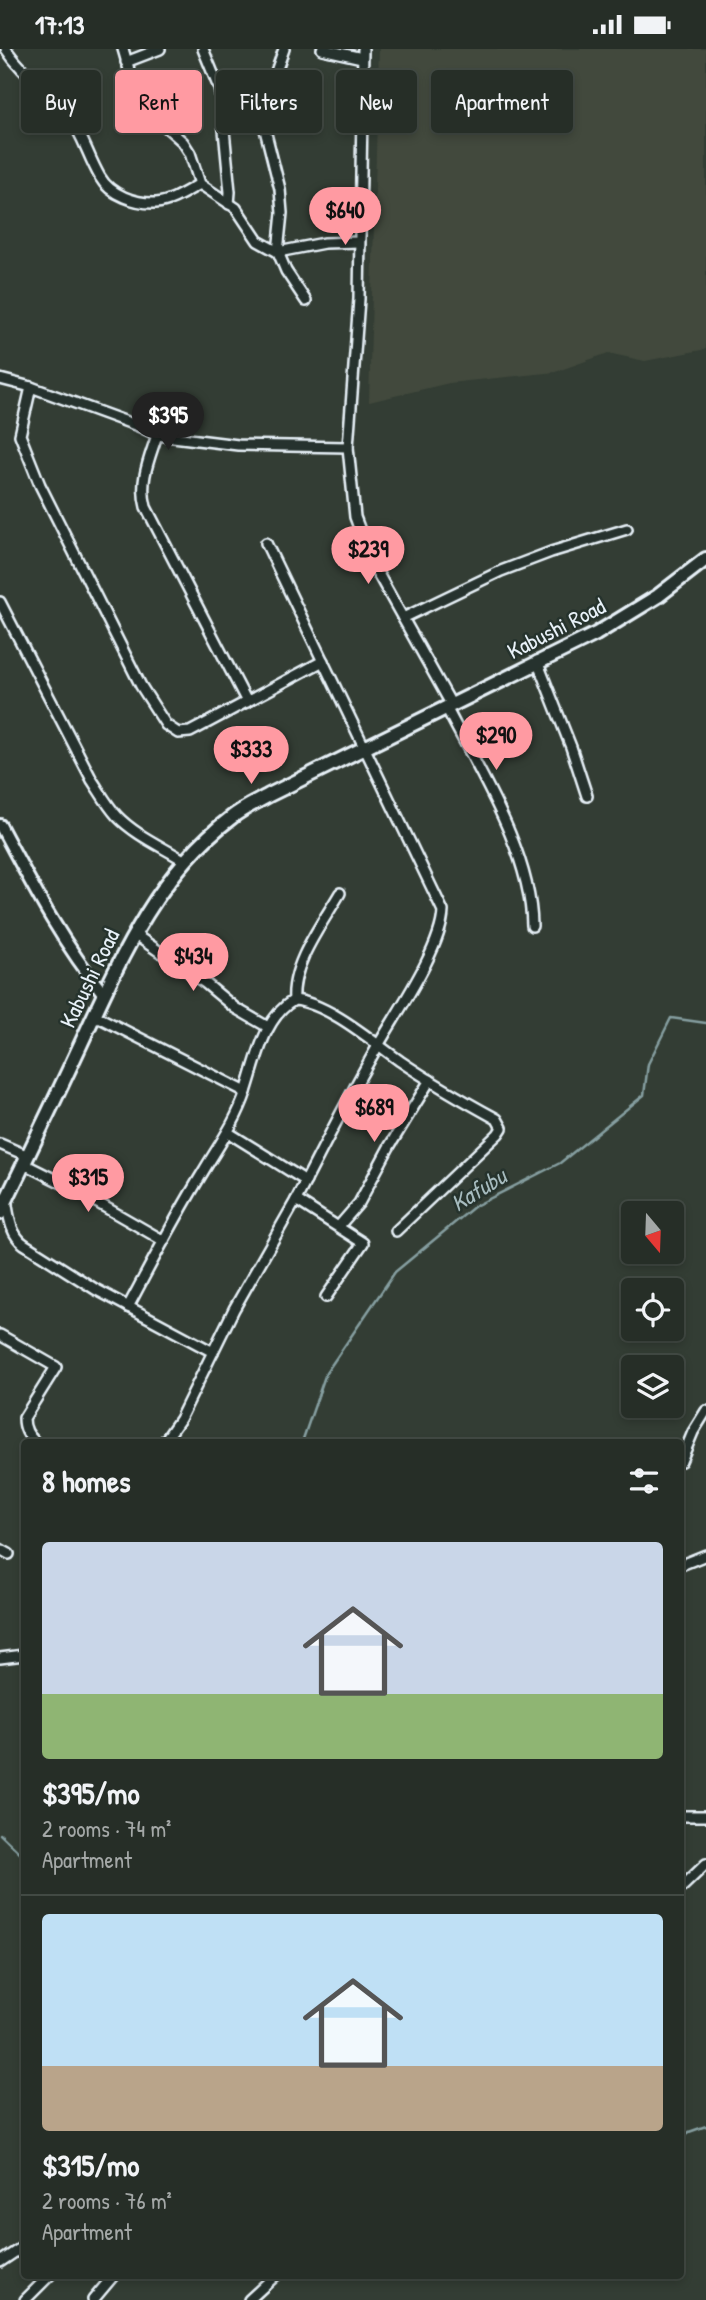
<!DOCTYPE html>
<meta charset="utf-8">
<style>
body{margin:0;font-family:"Patrick Hand",sans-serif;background:#323a33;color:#f1f3f6;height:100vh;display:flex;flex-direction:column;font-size:26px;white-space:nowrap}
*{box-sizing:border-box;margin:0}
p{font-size:23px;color:#a4a8a7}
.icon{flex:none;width:38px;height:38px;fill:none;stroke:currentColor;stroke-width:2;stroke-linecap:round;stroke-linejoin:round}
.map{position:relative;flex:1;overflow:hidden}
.panel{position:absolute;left:21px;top:1390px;width:663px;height:840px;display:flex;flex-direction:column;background:#262e27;border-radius:7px;box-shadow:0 4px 10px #0003,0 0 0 2px #424a44}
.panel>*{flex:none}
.top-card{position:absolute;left:21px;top:21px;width:665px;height:63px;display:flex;gap:14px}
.needle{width:46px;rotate:161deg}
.fabs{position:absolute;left:621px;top:1152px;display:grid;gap:14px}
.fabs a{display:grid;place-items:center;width:63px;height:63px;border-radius:7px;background:#262e27;box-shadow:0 4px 10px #0003,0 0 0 2px #424a44;font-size:35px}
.price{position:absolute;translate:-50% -60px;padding:0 16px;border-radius:24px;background:#ff9aa2;color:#111;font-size:23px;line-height:46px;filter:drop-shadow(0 2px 4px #0008)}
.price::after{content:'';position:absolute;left:50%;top:42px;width:21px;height:16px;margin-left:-10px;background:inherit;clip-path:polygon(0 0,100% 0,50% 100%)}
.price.selected{background:#222;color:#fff}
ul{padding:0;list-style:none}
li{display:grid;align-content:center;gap:14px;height:371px;padding:0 21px}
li+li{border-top:2px solid #424a44}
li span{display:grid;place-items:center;height:217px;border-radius:7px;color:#555}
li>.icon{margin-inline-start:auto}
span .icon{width:126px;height:126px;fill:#fffc;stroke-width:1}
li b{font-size:30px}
h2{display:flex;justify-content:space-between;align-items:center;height:84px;padding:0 21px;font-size:30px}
.chip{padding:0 24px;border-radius:7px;background:#262e27;box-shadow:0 4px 10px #0003,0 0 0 2px #424a44;font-size:24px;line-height:63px}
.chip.selected{background:#ff9aa2;color:#111}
.status{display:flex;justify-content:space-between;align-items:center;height:49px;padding:0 35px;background:#262e27;direction:ltr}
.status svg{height:19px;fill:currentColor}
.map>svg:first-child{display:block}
.built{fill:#434a3d}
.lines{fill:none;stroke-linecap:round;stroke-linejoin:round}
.stream{stroke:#869fa1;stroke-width:2.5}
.minor-casing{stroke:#e8f1f8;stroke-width:14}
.tertiary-casing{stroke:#e8f1f8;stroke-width:16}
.secondary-casing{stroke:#e8f1f8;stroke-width:18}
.minor{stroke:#26332d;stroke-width:9}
.tertiary{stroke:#26332d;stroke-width:10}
.secondary{stroke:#26332d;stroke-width:12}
.labels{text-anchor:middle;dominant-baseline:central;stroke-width:5;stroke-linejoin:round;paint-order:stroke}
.street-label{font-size:23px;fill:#e8f1f8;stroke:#26332d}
.water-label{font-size:24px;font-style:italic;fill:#a6bbbe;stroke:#26332d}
</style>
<div class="status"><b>17:13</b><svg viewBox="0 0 49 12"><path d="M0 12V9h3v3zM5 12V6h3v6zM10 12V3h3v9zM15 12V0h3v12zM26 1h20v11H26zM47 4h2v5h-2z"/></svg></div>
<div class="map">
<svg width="706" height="2251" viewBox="0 0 706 2251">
<rect width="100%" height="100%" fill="#333d34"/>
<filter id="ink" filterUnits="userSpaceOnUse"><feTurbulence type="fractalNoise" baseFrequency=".0143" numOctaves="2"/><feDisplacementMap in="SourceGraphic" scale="14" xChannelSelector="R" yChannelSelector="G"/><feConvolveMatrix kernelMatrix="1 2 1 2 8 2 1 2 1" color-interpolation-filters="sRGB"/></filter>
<g filter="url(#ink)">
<!-- built -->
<polygon class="built" points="379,0 706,0 706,300 645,312 608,304 555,323 449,334 369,353"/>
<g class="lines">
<!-- stream -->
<g class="stream">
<polyline points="302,1393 326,1324 395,1223 475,1157 560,1114 644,1046 648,1015 671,969 706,974"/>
<polyline points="0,1785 24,1808"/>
<polyline points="681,2094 689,2083 706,2077"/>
</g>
<!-- minor casing -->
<g class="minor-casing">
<g id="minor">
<path d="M6,0C23,26 49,42 68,66C83,85 88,108 100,128C110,146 136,155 156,154C171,153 187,142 200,135"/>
<polyline points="123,0 132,31 144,58 183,93 190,104 200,135 236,159 258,192 278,203 324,194 359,193"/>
<polyline points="203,0 219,39 221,50 230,143 229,155"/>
<polyline points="284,0 273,31 260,53 260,61 280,140 282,164 278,203 286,222 306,252"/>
<polyline points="322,0 362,9"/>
<polyline points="363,0 359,250 348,398 355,468 372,514 451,655"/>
<polyline points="126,13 160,0"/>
<polyline points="0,330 31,338 138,377 157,386 238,396 348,398"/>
<polyline points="31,338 20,386 40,436 141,637 166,676 178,684 190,683 323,612"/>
<path d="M157,386C149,411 139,432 146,458L247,653"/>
<path d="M266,494L443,862C442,898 398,962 379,995C349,1046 323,1099 296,1151L363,1194L326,1248"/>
<path d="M0,553L92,731C100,743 107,756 117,767C135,786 163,798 185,812"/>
<polyline points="403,569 501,522 551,503 627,480"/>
<polyline points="537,612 571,698 587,747"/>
<path d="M446,658C479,723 531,803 532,877"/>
<polyline points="134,885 205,934 235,959 268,978"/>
<path d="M294,951C291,915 322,875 340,844"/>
<polyline points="94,966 246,1043"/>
<polyline points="229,1084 306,1132"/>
<polyline points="0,1095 28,1107"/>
<polyline points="24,1115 70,1138 164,1192"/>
<path d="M6,1151C9,1167 10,1185 24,1195L95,1240L213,1303"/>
<polyline points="339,1177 359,1154 389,1098 430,1031"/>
<path d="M128,1258C152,1213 176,1167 203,1123C219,1096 236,1073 246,1043C257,1011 263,969 294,951C328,954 372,992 400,1012C431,1033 464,1052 497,1070L502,1079L498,1085L396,1182"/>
<path d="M0,1286L56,1318L24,1369C24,1380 28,1386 35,1393"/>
<polyline points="164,1393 180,1370 234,1260 296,1151"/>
<polyline points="681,1412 693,1383 706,1362"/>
<polyline points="0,1500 9,1505"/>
<polyline points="681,1516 706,1506"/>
<polyline points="0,1609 24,1606"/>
<polyline points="681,1767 706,1767"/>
<polyline points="681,1839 706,1815"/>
<polyline points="0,2213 24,2197"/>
<polyline points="25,2251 50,2226"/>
<polyline points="93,2251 114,2226"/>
<polyline points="249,2251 276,2226"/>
</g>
</g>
<!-- tertiary casing -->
<g class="tertiary-casing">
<path id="tertiary" d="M0,776C31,834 61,893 103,944"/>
</g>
<!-- secondary casing -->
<g class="secondary-casing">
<path id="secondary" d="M0,1164C26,1110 53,1055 78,1001C118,915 155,826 232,768C243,759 257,753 269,746L596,585L658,547L706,510"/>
</g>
<!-- minor -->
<use href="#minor" class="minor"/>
<!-- tertiary -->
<use href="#tertiary" class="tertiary"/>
<!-- secondary -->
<use href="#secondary" class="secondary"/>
</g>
</g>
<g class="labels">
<!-- street labels -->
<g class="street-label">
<text transform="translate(556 579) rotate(-27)">Kabushi Road</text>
<text transform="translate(89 929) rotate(-64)">Kabushi Road</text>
</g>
<!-- water labels -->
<g class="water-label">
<text transform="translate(478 1140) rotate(-32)">Kafubu</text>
</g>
</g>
</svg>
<div class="fabs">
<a><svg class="needle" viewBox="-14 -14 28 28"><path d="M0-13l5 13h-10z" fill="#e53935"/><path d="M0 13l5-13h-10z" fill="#a4a8a7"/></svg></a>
<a><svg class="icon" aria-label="locate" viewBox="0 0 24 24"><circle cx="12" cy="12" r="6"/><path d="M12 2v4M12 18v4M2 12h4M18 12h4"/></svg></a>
<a><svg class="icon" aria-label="layers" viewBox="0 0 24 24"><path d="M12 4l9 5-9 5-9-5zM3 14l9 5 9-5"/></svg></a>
</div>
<b class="price" style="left:345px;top:198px">$640</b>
<b class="price selected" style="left:168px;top:403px">$395</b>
<b class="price" style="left:368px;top:537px">$239</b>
<b class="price" style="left:496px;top:723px">$290</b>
<b class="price" style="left:251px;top:737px">$333</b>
<b class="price" style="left:193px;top:944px">$434</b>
<b class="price" style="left:374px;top:1095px">$689</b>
<b class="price" style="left:88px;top:1165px">$315</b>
<div class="top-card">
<a class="chip">Buy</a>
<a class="chip selected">Rent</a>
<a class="chip">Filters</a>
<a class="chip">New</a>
<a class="chip">Apartment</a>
</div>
<section class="panel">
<h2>8 homes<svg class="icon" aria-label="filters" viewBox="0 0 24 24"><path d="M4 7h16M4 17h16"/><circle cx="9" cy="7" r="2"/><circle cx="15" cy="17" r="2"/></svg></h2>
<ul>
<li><span style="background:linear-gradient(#c9d6e8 70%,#8fb573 0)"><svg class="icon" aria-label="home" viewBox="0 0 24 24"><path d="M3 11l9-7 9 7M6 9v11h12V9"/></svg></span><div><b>$395/mo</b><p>2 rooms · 74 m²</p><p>Apartment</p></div></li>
<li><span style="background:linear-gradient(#bfe0f5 70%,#b9a48a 0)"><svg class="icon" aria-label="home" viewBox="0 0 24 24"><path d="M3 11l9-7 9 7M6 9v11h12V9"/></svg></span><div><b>$315/mo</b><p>2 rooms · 76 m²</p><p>Apartment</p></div></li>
</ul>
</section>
</div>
